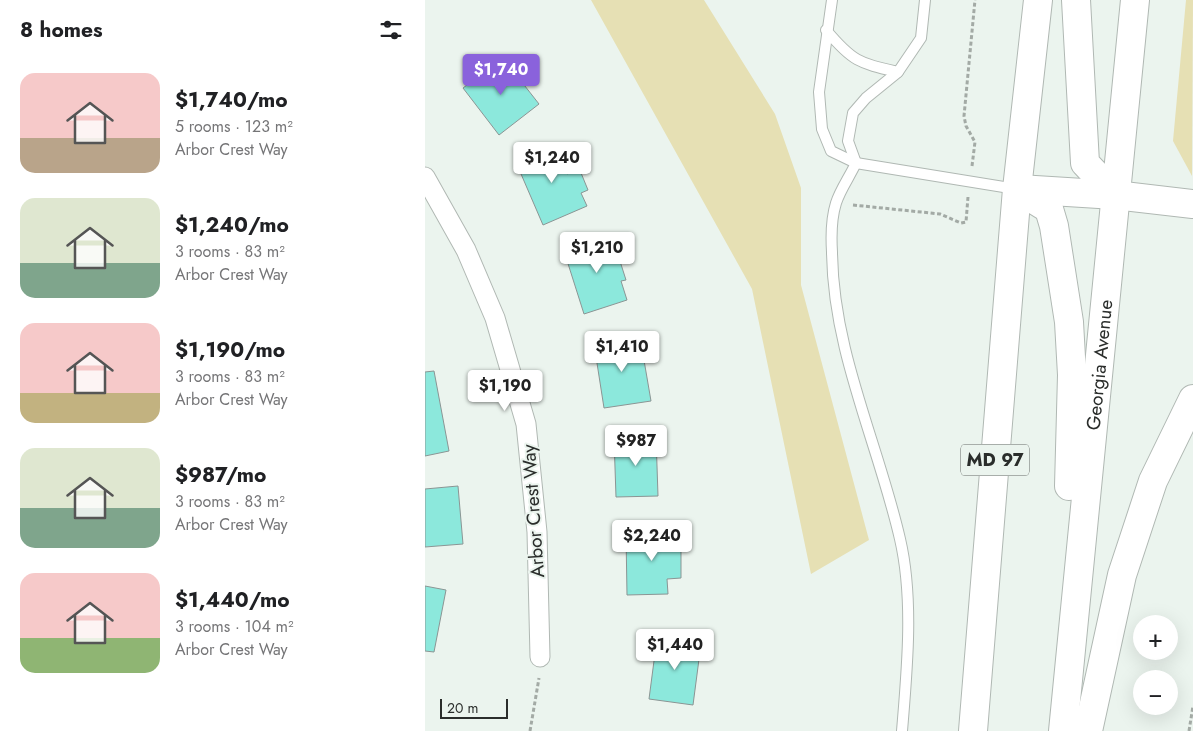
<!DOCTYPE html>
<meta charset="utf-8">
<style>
body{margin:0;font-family:Jost,sans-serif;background:#f6f6f6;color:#202124;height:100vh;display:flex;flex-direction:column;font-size:19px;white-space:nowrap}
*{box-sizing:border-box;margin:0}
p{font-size:16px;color:#757577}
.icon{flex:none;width:28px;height:28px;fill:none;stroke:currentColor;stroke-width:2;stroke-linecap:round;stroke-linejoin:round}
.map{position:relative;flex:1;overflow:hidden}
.drawer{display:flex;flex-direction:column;background:#fff;width:425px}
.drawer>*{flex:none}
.tools{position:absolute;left:708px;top:615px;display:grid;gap:10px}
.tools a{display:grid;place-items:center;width:45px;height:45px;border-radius:50%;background:#fff;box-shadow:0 5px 20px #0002;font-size:25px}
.scale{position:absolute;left:15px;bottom:12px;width:68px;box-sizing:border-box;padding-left:5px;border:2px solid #2a2d2b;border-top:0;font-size:14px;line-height:18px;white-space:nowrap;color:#2a2d2b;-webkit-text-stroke:4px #ebf4ee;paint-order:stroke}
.price{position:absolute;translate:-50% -42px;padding:0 11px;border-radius:5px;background:#fff;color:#222;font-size:16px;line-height:32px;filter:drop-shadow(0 1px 2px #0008)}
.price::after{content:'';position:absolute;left:50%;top:30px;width:15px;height:11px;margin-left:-8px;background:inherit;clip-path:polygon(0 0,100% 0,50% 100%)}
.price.selected{background:#8a62dc;color:#fff}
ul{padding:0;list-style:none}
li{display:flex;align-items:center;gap:15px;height:125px;padding:0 20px}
li span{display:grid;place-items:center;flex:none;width:140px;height:100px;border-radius:15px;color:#555}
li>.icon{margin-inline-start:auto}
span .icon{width:60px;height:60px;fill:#fffc;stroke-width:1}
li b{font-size:21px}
h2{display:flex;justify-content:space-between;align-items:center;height:60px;padding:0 20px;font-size:21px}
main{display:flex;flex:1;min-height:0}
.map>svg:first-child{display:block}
.green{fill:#e6e0b4}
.building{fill:#8ce8dc;stroke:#8b9594}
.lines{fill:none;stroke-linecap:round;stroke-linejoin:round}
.lane-casing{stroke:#b0b8b3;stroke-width:12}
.street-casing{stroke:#b0b8b3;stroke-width:21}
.primary-casing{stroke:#b0b8b3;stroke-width:30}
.highway-casing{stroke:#b0b8b3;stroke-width:30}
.path{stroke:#a3aaa5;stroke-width:3;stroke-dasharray:4 2.5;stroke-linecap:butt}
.lane{stroke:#fff;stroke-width:10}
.street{stroke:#fff;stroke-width:19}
.primary{stroke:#fff;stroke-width:28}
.highway{stroke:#fff;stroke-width:28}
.labels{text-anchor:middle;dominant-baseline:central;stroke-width:4;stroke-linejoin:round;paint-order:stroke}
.shield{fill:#ebf4ee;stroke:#646966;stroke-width:1}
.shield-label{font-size:18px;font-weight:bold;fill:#2a2d2b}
.street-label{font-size:19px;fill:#2a2d2b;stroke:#ebf4ee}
</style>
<main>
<section class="drawer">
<h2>8 homes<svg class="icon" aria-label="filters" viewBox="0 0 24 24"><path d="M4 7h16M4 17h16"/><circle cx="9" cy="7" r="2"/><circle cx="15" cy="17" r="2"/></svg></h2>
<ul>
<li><span style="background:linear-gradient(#f6c9c9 65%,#b9a48a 0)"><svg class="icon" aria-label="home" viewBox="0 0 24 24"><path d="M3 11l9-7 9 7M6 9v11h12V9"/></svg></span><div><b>$1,740/mo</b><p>5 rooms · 123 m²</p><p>Arbor Crest Way</p></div></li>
<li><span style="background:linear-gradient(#dfe7d0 65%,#7fa58c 0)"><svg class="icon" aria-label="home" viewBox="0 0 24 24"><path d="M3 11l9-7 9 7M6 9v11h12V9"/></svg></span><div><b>$1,240/mo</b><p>3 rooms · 83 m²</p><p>Arbor Crest Way</p></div></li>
<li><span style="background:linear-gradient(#f6c9c9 70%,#c2b280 0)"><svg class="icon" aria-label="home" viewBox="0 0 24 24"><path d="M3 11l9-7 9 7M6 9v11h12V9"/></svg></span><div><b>$1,190/mo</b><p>3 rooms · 83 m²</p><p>Arbor Crest Way</p></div></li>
<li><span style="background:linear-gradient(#dfe7d0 60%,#7fa58c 0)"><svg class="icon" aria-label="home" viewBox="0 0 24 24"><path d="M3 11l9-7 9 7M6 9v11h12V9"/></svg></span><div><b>$987/mo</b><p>3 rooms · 83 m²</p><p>Arbor Crest Way</p></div></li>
<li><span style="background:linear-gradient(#f6c9c9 65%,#8fb573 0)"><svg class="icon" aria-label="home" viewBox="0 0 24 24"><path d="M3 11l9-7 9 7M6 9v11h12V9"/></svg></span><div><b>$1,440/mo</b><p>3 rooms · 104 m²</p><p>Arbor Crest Way</p></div></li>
</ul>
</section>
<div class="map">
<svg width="768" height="731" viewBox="0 0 768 731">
<rect width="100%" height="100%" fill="#ebf4ee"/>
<!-- green -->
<g class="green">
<polygon points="166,0 279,0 350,114 376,188 376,285 444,540 386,574 327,289"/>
<polygon points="761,0 768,0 767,176 748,141"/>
</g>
<!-- building -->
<g class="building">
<polygon points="78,58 114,104 74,135 38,88"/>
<polygon points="129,144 142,174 154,168 163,190 156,193 162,206 118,225 90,160"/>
<polygon points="187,236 201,280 196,281 202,300 159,314 139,251"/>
<polygon points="215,337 226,401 179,408 169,344"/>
<polygon points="9,371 24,451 0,456 0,372"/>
<polygon points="231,436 233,496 191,497 189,438"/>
<polygon points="33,486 38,544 0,547 0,489"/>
<polygon points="256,533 256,578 242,579 243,594 202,595 201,534"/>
<polygon points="0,586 21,590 9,652 0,651"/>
<polygon points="232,638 276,644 268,705 224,699"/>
</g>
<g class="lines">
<!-- lane casing -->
<g class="lane-casing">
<g id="lane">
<polyline points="407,0 394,92 397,129 406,151 431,163 591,189"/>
<path d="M401,30C428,62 434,63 473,72"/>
<path d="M477,731C482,670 489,599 475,539C453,443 408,352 407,252C406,236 406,219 411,203C415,190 425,176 431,163L423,141L428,113L441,98L473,72L496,38L500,0"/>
</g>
</g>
<!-- street casing -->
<g class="street-casing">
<polyline id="street" points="0,177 41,250 70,318 101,424 112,532 115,657"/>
</g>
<!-- primary casing -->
<g class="primary-casing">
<g id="primary">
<polyline points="651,0 660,163 690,195"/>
<polyline points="592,189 624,209 629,226 644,322 647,375 644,486"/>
<polyline points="594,189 690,195"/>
<polyline points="548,731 592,189 613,0"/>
<path id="s1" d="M638,731L710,0"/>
</g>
</g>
<!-- highway casing -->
<g class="highway-casing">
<g id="highway">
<polyline points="690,195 768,204"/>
<polyline points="663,731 697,575 728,481 768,399"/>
</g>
</g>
<!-- path -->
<g class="path">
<polyline points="547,166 550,142 541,126 539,116 550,0"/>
<polyline points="428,205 515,214 536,223 541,222 543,197"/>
<polyline points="105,731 114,678"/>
<polyline points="764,731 768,706"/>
</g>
<!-- lane -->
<use href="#lane" class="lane"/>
<!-- street -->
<use href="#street" class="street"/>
<!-- primary -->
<use href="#primary" class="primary"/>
<!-- highway -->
<use href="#highway" class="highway"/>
</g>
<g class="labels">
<!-- shield labels -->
<rect class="shield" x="536" y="444.5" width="68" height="31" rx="4"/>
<g class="shield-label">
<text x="570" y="460">MD 97</text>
</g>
<!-- street labels -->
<g class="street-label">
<text stroke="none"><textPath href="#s1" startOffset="368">Georgia Avenue</textPath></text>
<text transform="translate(108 511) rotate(-94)">Arbor Crest Way</text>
</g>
</g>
</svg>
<div class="tools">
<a>+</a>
<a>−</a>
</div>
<div class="scale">20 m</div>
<b class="price selected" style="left:76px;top:96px">$1,740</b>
<b class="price" style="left:127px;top:184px">$1,240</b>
<b class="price" style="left:172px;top:274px">$1,210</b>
<b class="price" style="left:197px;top:373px">$1,410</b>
<b class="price" style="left:80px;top:412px">$1,190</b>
<b class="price" style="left:211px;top:467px">$987</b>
<b class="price" style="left:227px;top:562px">$2,240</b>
<b class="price" style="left:250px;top:671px">$1,440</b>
</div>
</main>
